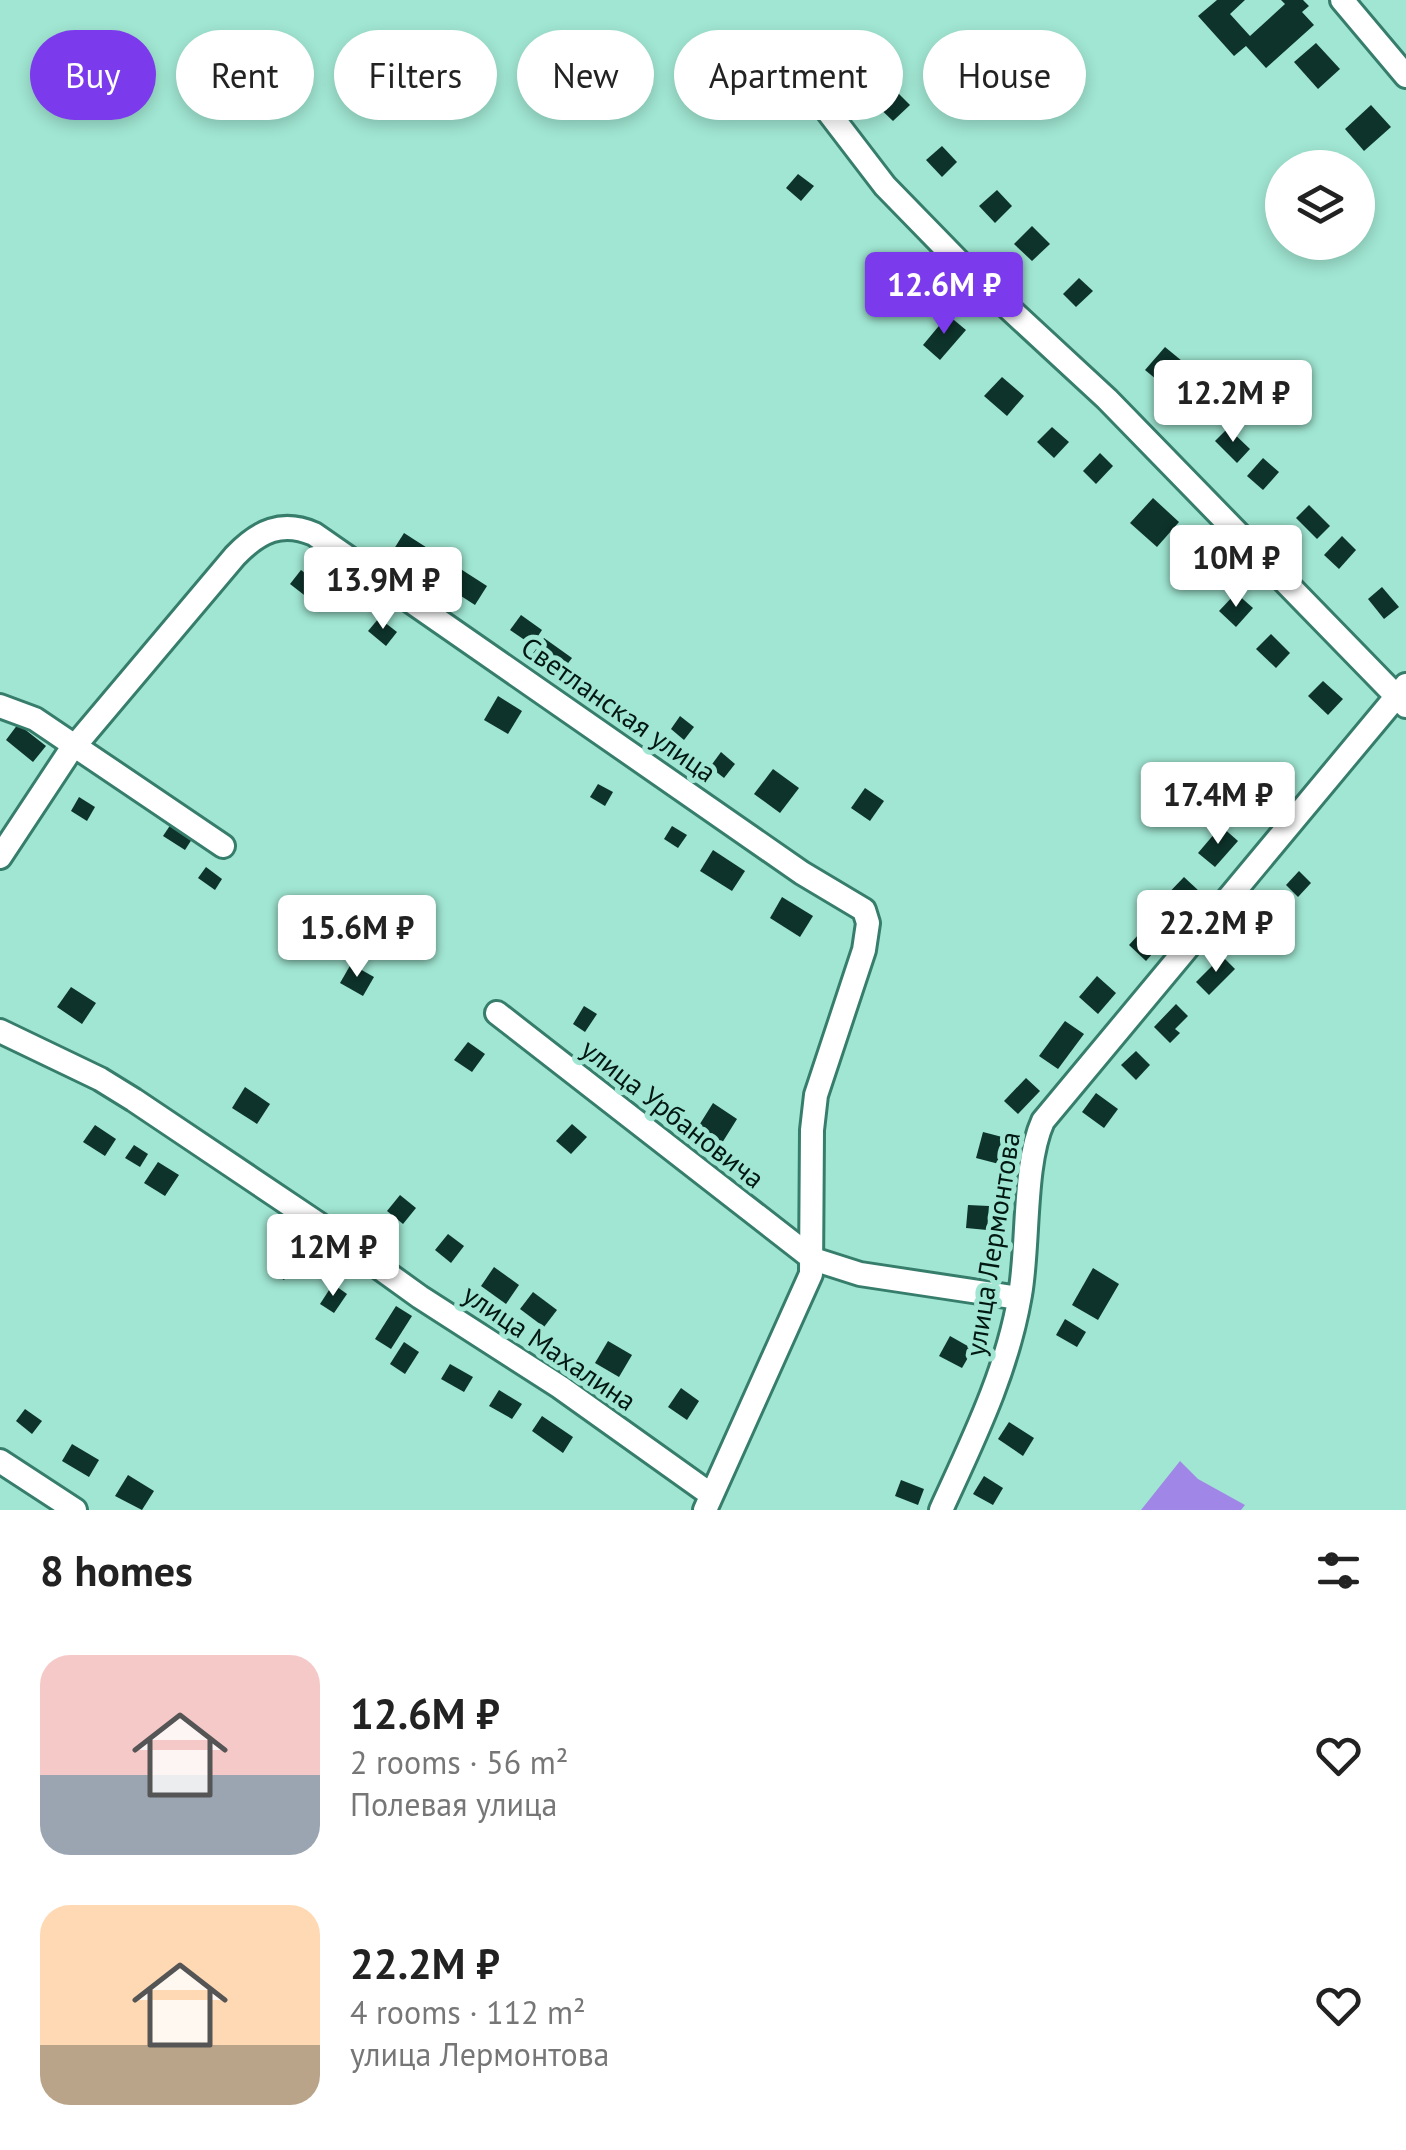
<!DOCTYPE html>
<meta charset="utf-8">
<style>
body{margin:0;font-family:"PT Sans",sans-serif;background:#f2f2f2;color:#222;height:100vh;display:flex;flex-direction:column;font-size:38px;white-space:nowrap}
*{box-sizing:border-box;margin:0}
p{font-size:32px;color:#767676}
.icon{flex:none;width:55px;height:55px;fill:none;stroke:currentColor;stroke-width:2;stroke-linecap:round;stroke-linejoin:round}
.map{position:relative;height:1510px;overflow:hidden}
.side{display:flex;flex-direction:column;background:#fff;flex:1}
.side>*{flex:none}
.top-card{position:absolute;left:30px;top:30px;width:1348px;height:90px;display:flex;gap:20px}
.tools{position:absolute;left:1265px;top:150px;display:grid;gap:20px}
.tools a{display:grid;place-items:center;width:110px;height:110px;border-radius:50%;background:#fff;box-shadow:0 5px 15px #0003;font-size:50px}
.price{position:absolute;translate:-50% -85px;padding:0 22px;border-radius:10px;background:#fff;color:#222;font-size:32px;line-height:65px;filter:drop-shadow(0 2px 5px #0008)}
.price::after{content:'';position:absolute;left:50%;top:60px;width:30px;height:22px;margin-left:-15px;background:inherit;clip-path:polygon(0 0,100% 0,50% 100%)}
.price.active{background:#7c3aed;color:#fff}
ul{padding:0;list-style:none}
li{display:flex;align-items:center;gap:30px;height:250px;padding:0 40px}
li span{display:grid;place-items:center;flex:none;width:280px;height:200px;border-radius:30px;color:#555}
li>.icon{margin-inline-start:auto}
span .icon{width:120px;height:120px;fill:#fffc;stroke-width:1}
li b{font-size:42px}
h2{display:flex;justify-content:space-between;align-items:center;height:120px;padding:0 40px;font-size:42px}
.tag{padding:0 35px;border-radius:45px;background:#fff;box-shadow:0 5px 15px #0003;font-size:35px;line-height:90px}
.tag.active{background:#7c3aed;color:#fff}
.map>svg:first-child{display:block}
.water{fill:#a087e7}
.building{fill:#0d332a}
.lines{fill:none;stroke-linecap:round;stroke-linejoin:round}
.minor-casing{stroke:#377d6c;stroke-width:28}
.minor{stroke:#fff;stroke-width:22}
.labels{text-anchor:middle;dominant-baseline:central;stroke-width:10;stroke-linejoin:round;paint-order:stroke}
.street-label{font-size:28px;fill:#001812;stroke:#a0e6d2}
</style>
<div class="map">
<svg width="1406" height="1510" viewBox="0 0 1406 1510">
<rect width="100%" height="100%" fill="#a0e6d2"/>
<!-- water -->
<polygon class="water" points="1180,1461 1198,1479 1245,1505 1241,1510 1141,1510"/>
<!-- building -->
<g class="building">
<polygon points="1217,0 1245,0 1230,14 1250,36 1285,4 1281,0 1303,0 1309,6 1302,12 1314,25 1266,68 1246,46 1234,56 1198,16"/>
<polygon points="1316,43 1340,69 1318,89 1294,62"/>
<polygon points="891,86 910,105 893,121 874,103"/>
<polygon points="1371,105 1391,127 1364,151 1345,129"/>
<polygon points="942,146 957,162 942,177 926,160"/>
<polygon points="798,174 814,186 801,201 786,188"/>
<polygon points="997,190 1012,206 995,223 979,206"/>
<polygon points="1032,226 1050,244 1032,261 1014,244"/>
<polygon points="904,270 930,295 914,311 889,286"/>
<polygon points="1079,278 1093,291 1076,307 1063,294"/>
<polygon points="948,315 966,330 940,360 923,345"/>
<polygon points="1165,347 1182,361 1162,384 1145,370"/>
<polygon points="1002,377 1024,396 1007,416 984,396"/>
<polygon points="1052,427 1069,442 1054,458 1037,442"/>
<polygon points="1228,428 1250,449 1237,463 1215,441"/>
<polygon points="1100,453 1113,466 1096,484 1083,471"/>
<polygon points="1263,458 1279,472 1263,490 1247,476"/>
<polygon points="1153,498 1179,522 1157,547 1130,523"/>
<polygon points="1309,505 1330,526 1317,539 1296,518"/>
<polygon points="404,533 432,551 420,570 392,552"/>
<polygon points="1342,536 1356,550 1339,569 1324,555"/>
<polygon points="1191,555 1207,572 1192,586 1176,569"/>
<polygon points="459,568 487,586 475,605 447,587"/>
<polygon points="301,570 319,584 308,598 290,584"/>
<polygon points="1382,587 1399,607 1384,619 1368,599"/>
<polygon points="1236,593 1253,608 1236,627 1219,611"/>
<polygon points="521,615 542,630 532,645 510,630"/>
<polygon points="379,618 397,632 386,646 368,631"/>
<polygon points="1271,634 1290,653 1276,668 1256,649"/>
<polygon points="544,638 572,658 559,675 531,656"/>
<polygon points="1323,681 1343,699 1328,715 1308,696"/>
<polygon points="498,696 522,711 508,734 484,720"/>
<polygon points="680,716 694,727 684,740 671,729"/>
<polygon points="18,724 46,746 33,762 6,740"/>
<polygon points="721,752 735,764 724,778 710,767"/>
<polygon points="773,769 799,788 780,813 754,794"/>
<polygon points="1265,780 1284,795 1261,824 1242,809"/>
<polygon points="598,784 613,792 605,806 590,797"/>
<polygon points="865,788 884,801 870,821 851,808"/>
<polygon points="79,797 95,807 87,821 71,811"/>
<polygon points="173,821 194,836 185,850 163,836"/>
<polygon points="672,826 687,835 678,848 664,839"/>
<polygon points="1221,826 1238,841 1215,867 1198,853"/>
<polygon points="713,850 745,871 732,891 700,871"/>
<polygon points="206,867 222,879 215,890 198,878"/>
<polygon points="1299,871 1311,883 1298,897 1286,885"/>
<polygon points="1184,877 1200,892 1177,918 1160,902"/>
<polygon points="782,897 813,916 800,937 770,918"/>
<polygon points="1263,903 1278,919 1260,937 1245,921"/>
<polygon points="1149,923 1166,938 1146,961 1129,945"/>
<polygon points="1222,956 1235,969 1209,995 1196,982"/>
<polygon points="351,964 374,977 363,996 340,983"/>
<polygon points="1097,976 1116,993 1098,1014 1079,997"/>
<polygon points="71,987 96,1003 82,1024 57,1007"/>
<polygon points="1176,1004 1188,1016 1175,1029 1180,1033 1170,1043 1154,1027"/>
<polygon points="584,1006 597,1014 585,1032 573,1024"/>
<polygon points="1065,1021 1084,1034 1058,1069 1039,1056"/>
<polygon points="468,1042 485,1054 472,1072 454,1060"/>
<polygon points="1136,1051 1150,1065 1136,1080 1121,1065"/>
<polygon points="1026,1078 1040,1091 1018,1114 1004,1101"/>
<polygon points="245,1087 270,1104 257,1124 232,1108"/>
<polygon points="1096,1093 1118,1109 1104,1128 1082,1112"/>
<polygon points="713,1103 737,1119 722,1143 698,1127"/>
<polygon points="572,1124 587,1137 571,1154 556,1141"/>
<polygon points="95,1125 116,1139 105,1156 83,1142"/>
<polygon points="983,1132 1006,1138 999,1164 976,1158"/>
<polygon points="134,1145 148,1154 140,1167 125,1158"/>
<polygon points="158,1162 179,1175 165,1196 144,1183"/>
<polygon points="400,1195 416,1208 403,1224 387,1211"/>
<polygon points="968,1205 989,1206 987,1230 966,1228"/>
<polygon points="448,1234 464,1246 451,1263 435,1250"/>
<polygon points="279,1252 295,1262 284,1280 268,1270"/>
<polygon points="494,1267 519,1285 506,1304 481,1286"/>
<polygon points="1093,1268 1119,1284 1098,1320 1072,1305"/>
<polygon points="333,1284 347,1294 334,1313 320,1304"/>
<polygon points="533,1292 557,1310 544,1327 520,1309"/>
<polygon points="396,1306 412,1316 391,1349 375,1339"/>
<polygon points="1065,1319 1086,1332 1077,1347 1056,1335"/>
<polygon points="950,1336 973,1349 962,1368 939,1356"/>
<polygon points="608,1341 632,1355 619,1377 595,1363"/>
<polygon points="404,1342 419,1352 405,1374 390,1364"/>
<polygon points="450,1364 473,1377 464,1392 441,1379"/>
<polygon points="681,1388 699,1401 687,1420 668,1407"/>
<polygon points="499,1390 522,1404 512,1419 489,1406"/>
<polygon points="25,1409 42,1421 32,1434 16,1421"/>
<polygon points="542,1416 573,1437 563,1453 532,1431"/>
<polygon points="1009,1422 1034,1438 1023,1456 998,1439"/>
<polygon points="72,1444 99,1460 89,1477 62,1461"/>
<polygon points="128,1475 154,1491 142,1510 115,1496"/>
<polygon points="984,1476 1003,1488 993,1505 973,1494"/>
<polygon points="901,1480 924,1489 918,1505 895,1496"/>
</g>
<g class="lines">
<!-- minor casing -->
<g class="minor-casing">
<g id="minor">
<polyline points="1342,0 1406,76"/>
<polyline points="826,109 885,186 960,263 1107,399 1406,706"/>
<polyline points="0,706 35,719 223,846"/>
<path d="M0,857L68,754L235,556C259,531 282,520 314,534L802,873L864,910L868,923L864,950L816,1095L812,1130L811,1274L705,1510"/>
<polyline points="497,1013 813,1259 860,1274 1019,1298"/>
<polyline points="0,1031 100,1079 134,1100 320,1225 420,1297 560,1387 710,1494"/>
<polyline points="0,1461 75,1510"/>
<path d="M941,1510C973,1440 1007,1372 1020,1295C1029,1244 1023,1165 1043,1121L1406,685"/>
</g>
</g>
<!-- minor -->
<use href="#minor" class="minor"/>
</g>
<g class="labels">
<!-- street labels -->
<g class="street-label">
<text transform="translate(619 709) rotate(35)">Светланская улица</text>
<text transform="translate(673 1113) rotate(38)">улица Урбановича</text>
<text transform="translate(992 1244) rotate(-81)">улица Лермонтова</text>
<text transform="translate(550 1347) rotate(34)">улица Махалина</text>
</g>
</g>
</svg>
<div class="tools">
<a><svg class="icon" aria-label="layers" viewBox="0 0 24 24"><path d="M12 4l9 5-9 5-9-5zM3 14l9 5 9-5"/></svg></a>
</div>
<b class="price active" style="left:944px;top:337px">12.6M ₽</b>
<b class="price" style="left:1233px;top:445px">12.2M ₽</b>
<b class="price" style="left:1236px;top:610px">10M ₽</b>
<b class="price" style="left:383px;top:632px">13.9M ₽</b>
<b class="price" style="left:1218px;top:847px">17.4M ₽</b>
<b class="price" style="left:1216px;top:975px">22.2M ₽</b>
<b class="price" style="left:357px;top:980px">15.6M ₽</b>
<b class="price" style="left:333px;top:1299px">12M ₽</b>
<div class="top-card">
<a class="tag active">Buy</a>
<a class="tag">Rent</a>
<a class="tag">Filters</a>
<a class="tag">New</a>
<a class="tag">Apartment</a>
<a class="tag">House</a>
</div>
</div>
<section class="side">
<h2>8 homes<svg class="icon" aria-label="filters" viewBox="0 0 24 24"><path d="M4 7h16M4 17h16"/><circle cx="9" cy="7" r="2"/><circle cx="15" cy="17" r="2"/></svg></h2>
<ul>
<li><span style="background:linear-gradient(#f6c9c9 60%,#9aa5b1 0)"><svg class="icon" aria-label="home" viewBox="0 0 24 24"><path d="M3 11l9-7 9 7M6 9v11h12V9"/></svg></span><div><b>12.6M ₽</b><p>2 rooms · 56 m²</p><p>Полевая улица</p></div><svg class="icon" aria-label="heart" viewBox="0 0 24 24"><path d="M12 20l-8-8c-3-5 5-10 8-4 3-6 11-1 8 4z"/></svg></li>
<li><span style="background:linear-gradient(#ffd9b3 70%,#b9a48a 0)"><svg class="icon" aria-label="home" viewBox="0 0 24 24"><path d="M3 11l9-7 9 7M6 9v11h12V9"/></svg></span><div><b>22.2M ₽</b><p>4 rooms · 112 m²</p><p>улица Лермонтова</p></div><svg class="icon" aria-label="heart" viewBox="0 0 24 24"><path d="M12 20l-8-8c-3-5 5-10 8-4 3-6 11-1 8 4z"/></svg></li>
</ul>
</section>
